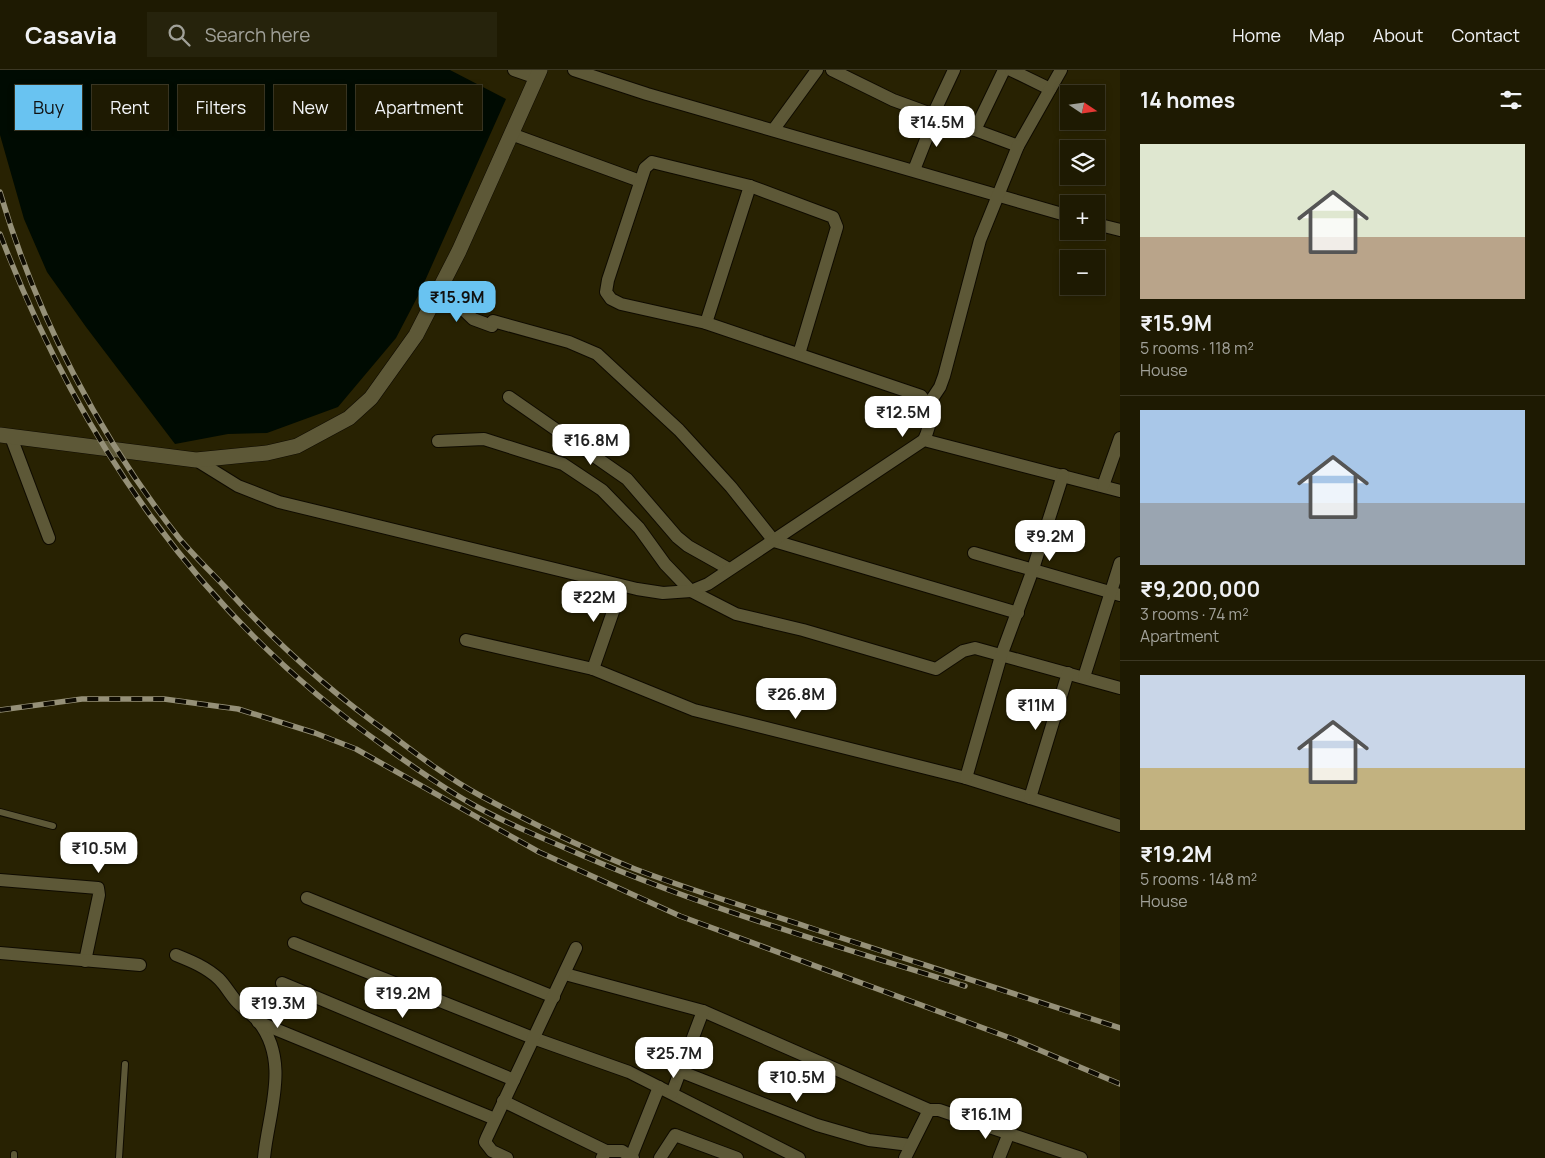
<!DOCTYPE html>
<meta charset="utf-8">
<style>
body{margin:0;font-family:Manrope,sans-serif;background:#26230c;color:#f1f3f6;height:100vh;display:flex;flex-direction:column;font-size:19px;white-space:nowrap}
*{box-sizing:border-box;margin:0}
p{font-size:16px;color:#a1a199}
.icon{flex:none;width:28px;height:28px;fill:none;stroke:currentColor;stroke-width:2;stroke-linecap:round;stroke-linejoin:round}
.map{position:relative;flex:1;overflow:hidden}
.details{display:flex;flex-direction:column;background:#1e1a02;width:425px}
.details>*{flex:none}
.banner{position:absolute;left:15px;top:15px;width:475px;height:45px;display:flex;gap:10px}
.needle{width:32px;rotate:103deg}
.tools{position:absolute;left:1060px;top:15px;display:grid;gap:10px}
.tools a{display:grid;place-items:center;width:45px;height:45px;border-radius:0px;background:#1e1a02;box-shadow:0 2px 8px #0003,0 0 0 1px #3c3824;font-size:25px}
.price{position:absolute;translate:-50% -42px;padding:0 11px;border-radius:10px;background:#fff;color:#222;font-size:16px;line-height:32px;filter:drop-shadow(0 1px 2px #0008)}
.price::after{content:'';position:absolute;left:50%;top:30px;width:15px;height:11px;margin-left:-8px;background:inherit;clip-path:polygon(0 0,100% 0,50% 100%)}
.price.on{background:#69c3f1;color:#111}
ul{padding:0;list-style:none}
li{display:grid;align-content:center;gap:10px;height:265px;padding:0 20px}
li+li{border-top:1px solid #3c3824}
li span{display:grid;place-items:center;height:155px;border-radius:0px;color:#555}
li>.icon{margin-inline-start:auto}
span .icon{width:90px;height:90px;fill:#fffc;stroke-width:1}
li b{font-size:21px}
h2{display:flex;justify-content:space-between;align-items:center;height:60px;padding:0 20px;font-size:21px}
.chip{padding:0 18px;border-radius:0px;background:#1e1a02;box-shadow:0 2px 8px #0003,0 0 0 1px #3c3824;font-size:18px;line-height:45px}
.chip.on{background:#69c3f1;color:#111}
header{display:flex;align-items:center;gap:30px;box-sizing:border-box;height:70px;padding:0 25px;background:#1e1a02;border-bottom:1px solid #3c3824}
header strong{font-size:24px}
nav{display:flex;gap:28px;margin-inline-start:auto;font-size:18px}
.search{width:350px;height:45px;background:#26230c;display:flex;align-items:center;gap:12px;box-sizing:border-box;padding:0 18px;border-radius:0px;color:#a1a199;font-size:19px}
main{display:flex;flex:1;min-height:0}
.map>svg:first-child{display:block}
.water{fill:#000b02}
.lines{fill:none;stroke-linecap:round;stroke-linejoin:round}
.service-casing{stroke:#0f0b00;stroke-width:8}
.minor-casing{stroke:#0f0b00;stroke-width:14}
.secondary-casing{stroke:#0f0b00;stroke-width:16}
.service{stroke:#5d5837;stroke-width:6}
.minor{stroke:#5d5837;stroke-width:12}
.secondary{stroke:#5d5837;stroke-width:15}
.rail-casing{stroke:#959078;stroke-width:5.5}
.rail{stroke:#0e0b02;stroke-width:4;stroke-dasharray:11;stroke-linecap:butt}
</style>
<header>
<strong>Casavia</strong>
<div class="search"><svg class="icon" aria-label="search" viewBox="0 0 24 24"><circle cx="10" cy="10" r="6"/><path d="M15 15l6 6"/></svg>Search here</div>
<nav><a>Home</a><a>Map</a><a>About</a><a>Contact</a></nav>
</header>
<main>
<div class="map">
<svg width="1120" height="1088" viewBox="0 0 1120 1088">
<rect width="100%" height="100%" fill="#282202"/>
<!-- water -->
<polygon class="water" points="0,0 450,0 506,29 420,222 396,268 338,337 267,363 228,364 175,374 86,257 47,202 24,149 0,65"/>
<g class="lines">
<!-- service casing -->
<g class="service-casing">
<g id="service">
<polyline points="0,742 53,756"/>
<polyline points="14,1084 14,1088"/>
<polyline points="119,1088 125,994"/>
</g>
</g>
<!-- minor casing -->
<g class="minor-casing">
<g id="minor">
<polyline points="514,0 537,8"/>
<polyline points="574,0 647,24 1069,146"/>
<polyline points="832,0 893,30 975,60 1004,0"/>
<polyline points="1011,0 1050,19"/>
<polyline points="774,59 817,0"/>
<polyline points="975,60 1018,76 1061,0"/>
<polyline points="511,64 640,111"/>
<polyline points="914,100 929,62 930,51 954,0"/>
<polyline points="1096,154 1120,160"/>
<polyline points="441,218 473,249 492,256"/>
<polyline points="493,251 569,272 597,284 679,360 731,417 774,471 1018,543"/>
<polyline points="706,253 750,116"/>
<path d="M799,284L837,157L833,147L750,116L652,92L645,98L608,210L606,222L611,229L621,234L706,253L921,326C934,341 931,354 924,370"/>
<polyline points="509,327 627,409 677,467 688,476 729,499"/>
<polyline points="928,335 940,317 944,306 980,170 1018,76"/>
<polyline points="11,367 49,468"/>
<polyline points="438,371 484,369 563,394 602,420 639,458 665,494 691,521 736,544 803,560 936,599 963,581 975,578 1120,618"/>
<polyline points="196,390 238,416 279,432 637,519 663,523 691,521 708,514 924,370 1120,421"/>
<polyline points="1103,416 1120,368"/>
<polyline points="974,483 1120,525"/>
<polyline points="466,570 593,599 694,640 966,708 1120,756"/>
<polyline points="593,599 622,516"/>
<polyline points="1084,607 1120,493"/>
<polyline points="966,708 1001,586 1032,502 1063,405"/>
<polyline points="1030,728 1068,603"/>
<polyline points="0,810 98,818 99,825 85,891"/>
<polyline points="307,828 554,927"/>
<polyline points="294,873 533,968 629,1002 799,1088"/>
<polyline points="0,883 140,895"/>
<path d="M176,885C191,891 206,897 219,909C226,916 231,926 238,933C244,939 252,944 258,951C291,992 268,1043 264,1088"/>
<polyline points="565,904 703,941 929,1040"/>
<polyline points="282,913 514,1010"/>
<polyline points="258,952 495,1049"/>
<polyline points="682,1002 817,1055 869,1070 910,1075"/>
<polyline points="672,1023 703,941"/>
<polyline points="503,1031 606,1081"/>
<polyline points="631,1087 659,1017"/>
<polyline points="507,1088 492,1081 485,1072 487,1067 576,878"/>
<polyline points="602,1088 606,1081 622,1081 633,1088"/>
<polyline points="660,1088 675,1065 737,1088"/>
<polyline points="905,1088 929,1040 939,1040 1081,1088"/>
<polyline points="999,1088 1009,1063"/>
</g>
</g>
<!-- secondary casing -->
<g class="secondary-casing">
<polyline id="secondary" points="0,365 196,390 267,383 297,376 349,348 371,328 416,265 459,181 540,0"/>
</g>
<!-- service -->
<use href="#service" class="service"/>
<!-- minor -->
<use href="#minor" class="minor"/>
<!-- secondary -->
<use href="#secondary" class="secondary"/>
<!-- rail casing -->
<g class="rail-casing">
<g id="rail">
<path d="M0,122C36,245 100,368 179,468C193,485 210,501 225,517C275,572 329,621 390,664C419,686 449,709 481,726C531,753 583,778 635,799C695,822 757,840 817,860C918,893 1019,926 1120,958"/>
<path d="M0,164C80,372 200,546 384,676C412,696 440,716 470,733C500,750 532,764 563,777C693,835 830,874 965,916"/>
<polyline points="0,640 82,629 164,629 238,639 315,663 356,679 539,782 680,846 1013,969 1120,1014"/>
</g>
</g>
<!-- rail -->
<use href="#rail" class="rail"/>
</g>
</svg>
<div class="tools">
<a><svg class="needle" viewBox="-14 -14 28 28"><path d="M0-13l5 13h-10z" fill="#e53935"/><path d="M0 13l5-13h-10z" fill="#a1a199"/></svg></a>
<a><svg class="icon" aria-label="layers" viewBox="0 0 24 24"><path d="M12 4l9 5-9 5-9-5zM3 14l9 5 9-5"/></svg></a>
<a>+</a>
<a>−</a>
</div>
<b class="price" style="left:937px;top:78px">₹14.5M</b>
<b class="price on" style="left:457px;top:253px">₹15.9M</b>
<b class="price" style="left:903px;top:368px">₹12.5M</b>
<b class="price" style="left:591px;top:396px">₹16.8M</b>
<b class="price" style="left:1050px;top:492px">₹9.2M</b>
<b class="price" style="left:594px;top:553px">₹22M</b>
<b class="price" style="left:796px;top:650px">₹26.8M</b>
<b class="price" style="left:1036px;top:661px">₹11M</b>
<b class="price" style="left:99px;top:804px">₹10.5M</b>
<b class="price" style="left:403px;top:949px">₹19.2M</b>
<b class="price" style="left:278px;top:959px">₹19.3M</b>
<b class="price" style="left:674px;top:1009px">₹25.7M</b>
<b class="price" style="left:797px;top:1033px">₹10.5M</b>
<b class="price" style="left:986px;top:1070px">₹16.1M</b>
<div class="banner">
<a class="chip on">Buy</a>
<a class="chip">Rent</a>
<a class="chip">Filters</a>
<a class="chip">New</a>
<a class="chip">Apartment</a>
</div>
</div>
<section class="details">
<h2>14 homes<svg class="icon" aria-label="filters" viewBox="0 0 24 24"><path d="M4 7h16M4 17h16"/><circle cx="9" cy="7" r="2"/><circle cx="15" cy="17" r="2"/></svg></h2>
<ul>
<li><span style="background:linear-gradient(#dfe7d0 60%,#b9a48a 0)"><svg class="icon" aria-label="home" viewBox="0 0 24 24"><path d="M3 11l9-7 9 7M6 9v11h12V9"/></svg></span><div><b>₹15.9M</b><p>5 rooms · 118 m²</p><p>House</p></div></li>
<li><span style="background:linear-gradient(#a9c7e8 60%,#9aa5b1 0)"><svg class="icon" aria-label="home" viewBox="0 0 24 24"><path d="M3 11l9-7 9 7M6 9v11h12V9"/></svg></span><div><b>₹9,200,000</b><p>3 rooms · 74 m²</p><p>Apartment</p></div></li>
<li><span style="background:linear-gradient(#c9d6e8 60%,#c2b280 0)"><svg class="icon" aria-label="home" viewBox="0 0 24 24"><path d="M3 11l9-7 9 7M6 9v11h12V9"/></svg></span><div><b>₹19.2M</b><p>5 rooms · 148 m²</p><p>House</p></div></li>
</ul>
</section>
</main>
